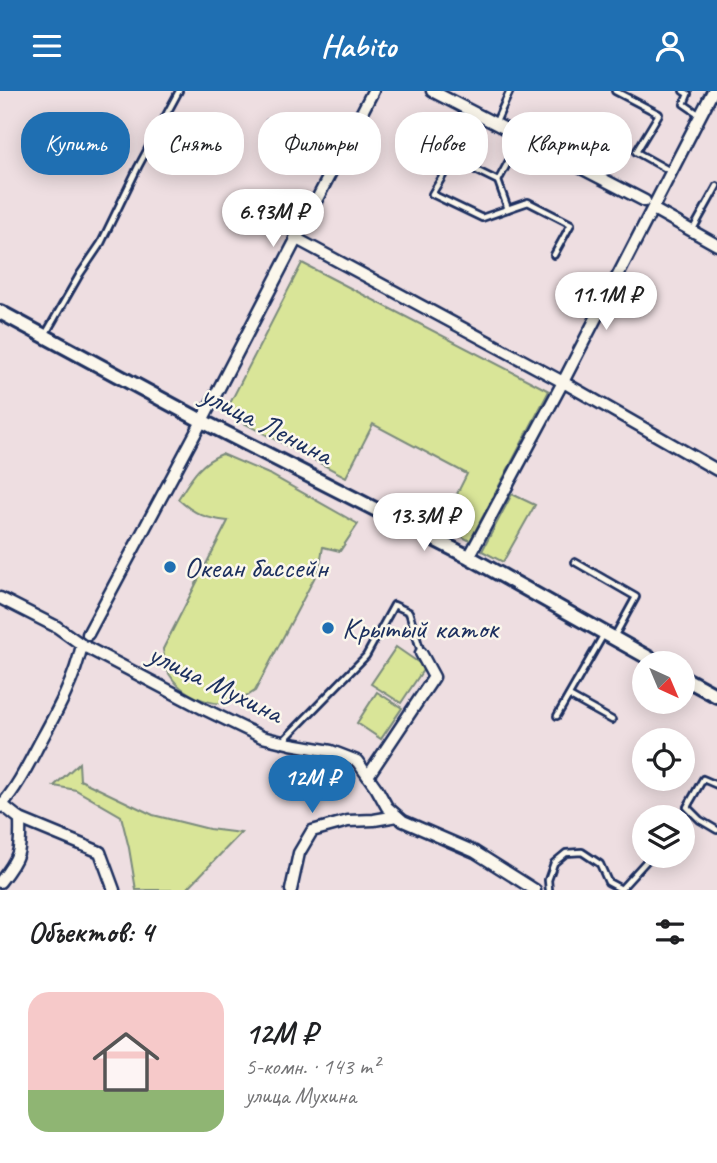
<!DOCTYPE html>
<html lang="ru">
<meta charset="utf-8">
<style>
body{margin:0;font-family:Caveat,sans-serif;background:#f6f6f6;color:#202124;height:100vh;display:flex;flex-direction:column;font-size:26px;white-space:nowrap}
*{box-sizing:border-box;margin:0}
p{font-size:23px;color:#757577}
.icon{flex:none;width:38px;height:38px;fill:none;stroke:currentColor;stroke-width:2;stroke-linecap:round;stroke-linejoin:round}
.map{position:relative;height:799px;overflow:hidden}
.panel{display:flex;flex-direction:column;background:#fff;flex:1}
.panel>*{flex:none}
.top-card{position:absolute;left:21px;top:21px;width:676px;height:63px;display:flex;gap:14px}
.needle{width:46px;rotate:136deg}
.tools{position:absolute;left:632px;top:560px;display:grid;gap:14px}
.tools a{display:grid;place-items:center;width:63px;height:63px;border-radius:50%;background:#fff;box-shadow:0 4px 18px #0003;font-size:35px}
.price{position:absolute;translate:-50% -60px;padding:0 16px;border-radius:24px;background:#fff;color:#222;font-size:23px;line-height:46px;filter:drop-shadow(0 2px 4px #0008)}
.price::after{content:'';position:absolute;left:50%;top:42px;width:21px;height:16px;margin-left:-10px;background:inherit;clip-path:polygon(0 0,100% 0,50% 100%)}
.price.on{background:#1f6fb2;color:#fff}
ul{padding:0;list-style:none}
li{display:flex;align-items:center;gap:21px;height:175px;padding:0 28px}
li+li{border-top:2px solid #e0e0e0}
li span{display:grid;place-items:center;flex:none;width:196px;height:140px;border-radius:21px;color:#555}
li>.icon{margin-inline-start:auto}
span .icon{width:84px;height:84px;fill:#fffc;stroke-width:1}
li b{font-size:30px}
h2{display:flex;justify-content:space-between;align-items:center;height:84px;padding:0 28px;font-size:30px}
.chip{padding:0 24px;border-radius:28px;background:#fff;box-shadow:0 4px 18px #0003;font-size:24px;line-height:63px}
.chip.on{background:#1f6fb2;color:#fff}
header{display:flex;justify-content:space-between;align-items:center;height:91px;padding:0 28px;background:#1f6fb2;color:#fff;font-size:32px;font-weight:600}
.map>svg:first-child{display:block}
.green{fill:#d9e598;stroke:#7a8a7b;stroke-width:2}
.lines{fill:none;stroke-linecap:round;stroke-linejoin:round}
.service-casing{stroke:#1b2f5e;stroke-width:10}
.minor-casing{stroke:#1b2f5e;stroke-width:15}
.secondary-casing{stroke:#1b2f5e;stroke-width:18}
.service{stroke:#fbf7ec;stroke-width:4.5}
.minor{stroke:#fbf7ec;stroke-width:10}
.secondary{stroke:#fbf7ec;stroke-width:12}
.poi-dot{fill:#1f6fb2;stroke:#fbf7ec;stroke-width:2.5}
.labels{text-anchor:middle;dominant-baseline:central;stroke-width:5;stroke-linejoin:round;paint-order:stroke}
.street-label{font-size:30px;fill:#1b2f5e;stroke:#fbf7ec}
.poi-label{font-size:30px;fill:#1b2f5e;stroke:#fbf7ec;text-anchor:start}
</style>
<header><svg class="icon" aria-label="menu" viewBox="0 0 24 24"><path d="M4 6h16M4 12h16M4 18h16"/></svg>Habito<svg class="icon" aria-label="person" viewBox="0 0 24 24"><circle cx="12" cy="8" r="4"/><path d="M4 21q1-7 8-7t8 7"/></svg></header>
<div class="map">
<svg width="717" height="799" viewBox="0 0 717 799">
<rect width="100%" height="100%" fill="#eedee1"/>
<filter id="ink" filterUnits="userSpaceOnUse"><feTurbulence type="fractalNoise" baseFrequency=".0143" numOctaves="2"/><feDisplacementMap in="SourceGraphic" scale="14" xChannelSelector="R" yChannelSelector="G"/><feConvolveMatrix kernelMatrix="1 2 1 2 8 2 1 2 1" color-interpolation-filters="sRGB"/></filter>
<g filter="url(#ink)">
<!-- green -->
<g class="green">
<polygon points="302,172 549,300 470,450 441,435 467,383 373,333 346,386 225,322"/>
<path d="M222,363L271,384L358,433L340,460L323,456L319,478L255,600C250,603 245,607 240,609C213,620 175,602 165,574C164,569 164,563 163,558L228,430C207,428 194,423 178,408C191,388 199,372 222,363Z"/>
<polygon points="512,403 535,414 503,471 482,460"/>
<polygon points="396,556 425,576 401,612 371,593"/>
<polygon points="377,601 402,617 381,648 357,632"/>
<polygon points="79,672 80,689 153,724 209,738 241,742 186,799 136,799 129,757 121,725 76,699 54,695"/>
</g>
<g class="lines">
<!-- service casing -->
<g class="service-casing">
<g id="service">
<polyline points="615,0 659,23 636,61 670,80"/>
<polyline points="683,0 688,3 684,13 700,24"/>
<polyline points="496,31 510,0"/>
<polyline points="269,32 336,68"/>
<polyline points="521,47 498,90 453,68 432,103 482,127 528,111 571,133 554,164"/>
<polyline points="498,90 508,118"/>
<polyline points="692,140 717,95"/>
<polyline points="45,244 80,183 101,152 138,76 179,0"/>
<polyline points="575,471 636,506 614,546"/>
<polyline points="569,605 612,629"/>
<polyline points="557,625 604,543"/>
<polyline points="283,650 366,565 394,514 409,521 421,561"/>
<polyline points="717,694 703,688 687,716 700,729 717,739"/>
<polyline points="549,799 548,789 554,772 566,762 582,761 600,773 608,791 621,798 651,765"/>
</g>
</g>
<!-- minor casing -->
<g class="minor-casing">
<g id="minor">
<polyline points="432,0 645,110"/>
<polyline points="653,118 717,154"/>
<polyline points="295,147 563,291 717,379"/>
<polyline points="469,466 563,291 713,0"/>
<polyline points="0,507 57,536 82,554 204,618 262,646 291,653 331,660 357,670 377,698 387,716 403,730 475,761 535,799"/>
<polyline points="88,543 202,330 373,0"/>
<polyline points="368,685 434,586 421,562"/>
<path d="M0,712L20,728C21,760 20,766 0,791"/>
<path d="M0,716C16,698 27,676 38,655C56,622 74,591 82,554"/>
<polyline points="20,728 100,761 114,799"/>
<polyline points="291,799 299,762 312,740 348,730 374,729 397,725"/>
</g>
</g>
<!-- secondary casing -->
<g class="secondary-casing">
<g id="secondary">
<polyline points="0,221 202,330 469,466 658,572"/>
<polyline points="682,586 717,605"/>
</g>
</g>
<!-- service -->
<use href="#service" class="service"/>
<!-- minor -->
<use href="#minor" class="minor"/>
<!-- secondary -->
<use href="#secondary" class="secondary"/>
</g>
</g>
<!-- markers -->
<g class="poi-dot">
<circle cx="170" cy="476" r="7"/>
<circle cx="328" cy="537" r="7"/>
</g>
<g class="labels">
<!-- street labels -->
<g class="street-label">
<text transform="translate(267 333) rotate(27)">улица Ленина</text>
<text transform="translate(216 592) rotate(26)">улица Мухина</text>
</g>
<!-- poi labels -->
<g class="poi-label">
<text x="184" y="476">Океан бассейн</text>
<text x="342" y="537">Крытый каток</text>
</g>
</g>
</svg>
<div class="tools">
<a><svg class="needle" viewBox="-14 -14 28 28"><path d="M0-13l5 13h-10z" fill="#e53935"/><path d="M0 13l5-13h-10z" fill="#757577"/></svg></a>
<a><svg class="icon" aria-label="locate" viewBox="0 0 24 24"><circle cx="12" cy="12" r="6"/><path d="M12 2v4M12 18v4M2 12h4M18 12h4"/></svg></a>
<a><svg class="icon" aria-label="layers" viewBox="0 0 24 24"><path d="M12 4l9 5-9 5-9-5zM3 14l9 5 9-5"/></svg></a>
</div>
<b class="price" style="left:273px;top:158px">6.93M ₽</b>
<b class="price" style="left:606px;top:241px">11.1M ₽</b>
<b class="price" style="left:424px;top:462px">13.3M ₽</b>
<b class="price on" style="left:312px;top:724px">12M ₽</b>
<div class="top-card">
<a class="chip on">Купить</a>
<a class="chip">Снять</a>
<a class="chip">Фильтры</a>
<a class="chip">Новое</a>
<a class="chip">Квартира</a>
</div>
</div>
<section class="panel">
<h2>Объектов: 4<svg class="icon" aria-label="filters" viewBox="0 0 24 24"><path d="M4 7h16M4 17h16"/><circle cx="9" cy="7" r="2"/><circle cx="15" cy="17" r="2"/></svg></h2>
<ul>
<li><span style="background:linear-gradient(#f6c9c9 70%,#8fb573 0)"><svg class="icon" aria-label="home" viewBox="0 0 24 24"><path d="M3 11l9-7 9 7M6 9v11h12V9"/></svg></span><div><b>12M ₽</b><p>5-комн. · 143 m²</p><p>улица Мухина</p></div></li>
</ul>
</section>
